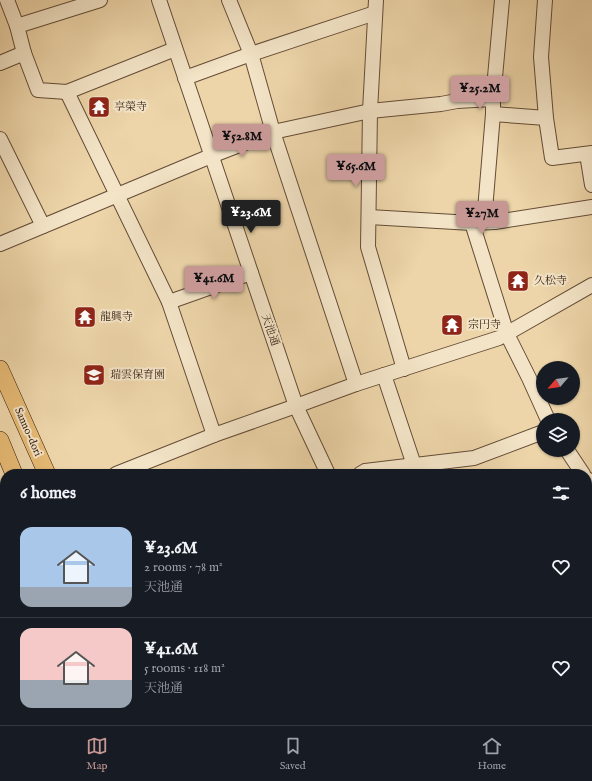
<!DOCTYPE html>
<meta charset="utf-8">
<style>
body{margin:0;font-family:"IM FELL English","Noto Serif JP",serif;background:#242831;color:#f1f3f6;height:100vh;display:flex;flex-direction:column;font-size:15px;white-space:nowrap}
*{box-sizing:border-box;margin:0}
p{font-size:13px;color:#9ea1a6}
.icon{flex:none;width:22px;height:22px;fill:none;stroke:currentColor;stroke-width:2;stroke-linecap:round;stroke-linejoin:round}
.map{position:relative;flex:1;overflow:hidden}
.sheet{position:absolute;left:0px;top:469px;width:592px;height:256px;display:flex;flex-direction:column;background:#171b24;border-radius:16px 16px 0 0;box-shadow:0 1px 3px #0004}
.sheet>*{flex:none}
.needle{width:26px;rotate:242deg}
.controls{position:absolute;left:536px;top:361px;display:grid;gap:8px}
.controls a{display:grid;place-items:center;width:44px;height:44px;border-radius:50%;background:#171b24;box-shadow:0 1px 3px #0004;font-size:20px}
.price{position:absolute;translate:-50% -34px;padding:0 9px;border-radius:4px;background:#c59692;color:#111;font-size:13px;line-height:26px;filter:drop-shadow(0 1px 2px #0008)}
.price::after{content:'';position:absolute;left:50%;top:24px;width:12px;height:9px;margin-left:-6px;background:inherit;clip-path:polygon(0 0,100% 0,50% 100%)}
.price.current{background:#222;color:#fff}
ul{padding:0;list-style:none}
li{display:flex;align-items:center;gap:12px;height:100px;padding:0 20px}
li+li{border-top:1px solid #363941}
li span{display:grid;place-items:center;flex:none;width:112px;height:80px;border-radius:12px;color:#555}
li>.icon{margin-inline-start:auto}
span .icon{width:48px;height:48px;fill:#fffc;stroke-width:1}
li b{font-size:17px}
h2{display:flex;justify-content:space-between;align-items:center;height:48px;padding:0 20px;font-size:17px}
.dock{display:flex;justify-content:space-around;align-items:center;height:56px;border-top:1px solid #363941;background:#171b24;font-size:11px;color:#9ea1a6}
.dock a{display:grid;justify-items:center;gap:2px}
.dock .current{color:#c59692}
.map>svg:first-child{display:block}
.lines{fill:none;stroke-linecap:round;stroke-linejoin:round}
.minor-casing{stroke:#644c36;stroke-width:16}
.major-casing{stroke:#371e10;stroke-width:18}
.minor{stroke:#f3e4c7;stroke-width:14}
.major{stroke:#e6ba74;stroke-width:17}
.labels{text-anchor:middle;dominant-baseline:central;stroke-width:4;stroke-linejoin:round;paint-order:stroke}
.poi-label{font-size:11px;fill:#371e10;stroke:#f3e4c7;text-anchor:start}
.street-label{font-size:11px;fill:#371e10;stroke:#f3e4c7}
</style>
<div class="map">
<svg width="592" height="725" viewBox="0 0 592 725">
<rect width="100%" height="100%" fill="#edd5a9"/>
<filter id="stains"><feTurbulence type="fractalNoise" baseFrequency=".005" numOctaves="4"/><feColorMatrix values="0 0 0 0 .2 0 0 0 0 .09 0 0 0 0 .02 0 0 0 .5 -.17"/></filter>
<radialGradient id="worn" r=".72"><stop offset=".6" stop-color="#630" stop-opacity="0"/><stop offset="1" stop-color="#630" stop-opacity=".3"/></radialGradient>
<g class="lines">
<!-- minor casing -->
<g class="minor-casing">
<g id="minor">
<polyline points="7,0 17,26 24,53 38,90 67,92 175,49"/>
<polyline points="159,0 296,406 328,474"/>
<polyline points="229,0 251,54 273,132 356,384"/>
<polyline points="376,0 370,111 368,247 404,369"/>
<polyline points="545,0 541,57 546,118 552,158 592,153"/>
<polyline points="17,26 100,0"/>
<polyline points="0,63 24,53"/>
<polyline points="185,78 251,54 375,13"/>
<polyline points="67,92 169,302 214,435"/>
<polyline points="493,114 546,118"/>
<polyline points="0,139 43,226"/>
<polyline points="587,154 592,185"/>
<polyline points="369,217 472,223 495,222 592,207"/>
<polyline points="484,222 493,114 493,99 502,0"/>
<polyline points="472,223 507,334 529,378 548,420"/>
<polyline points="0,244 211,156 273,132 370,111 441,104 457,101 493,99"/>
<polyline points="169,302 251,273"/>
<polyline points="384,375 414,465"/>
<polyline points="567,450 583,474"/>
<polyline points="116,474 214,435 296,406 356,384 499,338 592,285"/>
<polyline points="360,474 365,471 474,458 543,432"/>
<polyline points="587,479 592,487"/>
<polyline points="0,528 5,525"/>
<polyline points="587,645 592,646"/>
<polyline points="0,708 5,705"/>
<polyline points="444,720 446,725"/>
<polyline points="157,725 165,720"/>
<polyline points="347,725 355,720"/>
<polyline points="581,725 592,720"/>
</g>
</g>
<!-- major casing -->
<g class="major-casing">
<g id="major">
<polyline points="0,369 47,474"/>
<polyline points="0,440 14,474"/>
<polyline points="118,720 120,725"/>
<polyline points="147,720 150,725"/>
</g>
</g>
<!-- minor -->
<use href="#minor" class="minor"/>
<!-- major -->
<use href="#major" class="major"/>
</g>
<!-- icons -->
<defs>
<g id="temple-square" transform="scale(1.15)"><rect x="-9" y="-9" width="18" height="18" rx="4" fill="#8f2418" stroke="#f3e4c7"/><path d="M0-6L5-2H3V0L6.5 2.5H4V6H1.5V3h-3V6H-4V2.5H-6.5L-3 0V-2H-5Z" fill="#fff"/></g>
<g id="school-square" transform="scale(1.15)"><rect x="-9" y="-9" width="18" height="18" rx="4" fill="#8f2418" stroke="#f3e4c7"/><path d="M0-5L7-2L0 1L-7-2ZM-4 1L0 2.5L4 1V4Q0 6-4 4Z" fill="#fff"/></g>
</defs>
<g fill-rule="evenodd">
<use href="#temple-square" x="99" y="107"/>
<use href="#temple-square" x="518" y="281"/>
<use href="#temple-square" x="85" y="317"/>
<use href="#temple-square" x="452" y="325"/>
<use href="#school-square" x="94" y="375"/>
</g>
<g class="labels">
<!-- poi labels -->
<g class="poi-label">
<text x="114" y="107">享榮寺</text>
<text x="534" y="281">久松寺</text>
<text x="100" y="317">龍興寺</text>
<text x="468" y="325">宗円寺</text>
<text x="110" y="375">瑞雲保育園</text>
</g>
<!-- street labels -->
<g class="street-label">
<text transform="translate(270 330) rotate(71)">天池通</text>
<text transform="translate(28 432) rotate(66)">Sanno-dori</text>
</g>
</g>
<rect width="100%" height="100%" filter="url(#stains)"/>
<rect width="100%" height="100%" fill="url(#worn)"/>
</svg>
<div class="controls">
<a><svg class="needle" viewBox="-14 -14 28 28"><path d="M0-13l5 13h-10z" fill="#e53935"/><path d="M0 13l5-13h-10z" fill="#9ea1a6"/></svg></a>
<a><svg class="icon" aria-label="layers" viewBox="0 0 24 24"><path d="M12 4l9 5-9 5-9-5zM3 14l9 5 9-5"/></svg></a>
</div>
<b class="price" style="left:480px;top:110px">¥25.2M</b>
<b class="price" style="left:242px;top:158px">¥52.8M</b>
<b class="price" style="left:356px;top:188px">¥65.6M</b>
<b class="price current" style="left:251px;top:234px">¥23.6M</b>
<b class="price" style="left:482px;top:235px">¥27M</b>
<b class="price" style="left:214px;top:300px">¥41.6M</b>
<section class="sheet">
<h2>6 homes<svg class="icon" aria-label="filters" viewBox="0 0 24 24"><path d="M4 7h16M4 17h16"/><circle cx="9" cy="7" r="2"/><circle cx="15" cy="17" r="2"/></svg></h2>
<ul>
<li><span style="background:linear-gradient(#a9c7e8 75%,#9aa5b1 0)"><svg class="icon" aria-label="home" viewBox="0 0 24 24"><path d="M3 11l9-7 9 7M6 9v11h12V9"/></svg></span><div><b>¥23.6M</b><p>2 rooms · 78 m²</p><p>天池通</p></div><svg class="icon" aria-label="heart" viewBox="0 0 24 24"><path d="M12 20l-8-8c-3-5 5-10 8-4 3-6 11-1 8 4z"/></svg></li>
<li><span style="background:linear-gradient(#f6c9c9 65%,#9aa5b1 0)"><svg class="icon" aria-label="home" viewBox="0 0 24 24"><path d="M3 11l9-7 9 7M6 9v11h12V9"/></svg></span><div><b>¥41.6M</b><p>5 rooms · 118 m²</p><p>天池通</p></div><svg class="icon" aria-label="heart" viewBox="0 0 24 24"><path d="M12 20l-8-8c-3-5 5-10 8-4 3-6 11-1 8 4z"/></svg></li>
</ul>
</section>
</div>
<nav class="dock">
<a class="current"><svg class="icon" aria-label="map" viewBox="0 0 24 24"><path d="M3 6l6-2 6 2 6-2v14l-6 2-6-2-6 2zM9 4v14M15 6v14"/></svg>Map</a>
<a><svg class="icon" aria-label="saved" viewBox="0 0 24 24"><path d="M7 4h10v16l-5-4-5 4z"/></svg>Saved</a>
<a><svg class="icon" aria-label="home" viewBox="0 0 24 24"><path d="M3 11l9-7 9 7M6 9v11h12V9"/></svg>Home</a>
</nav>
